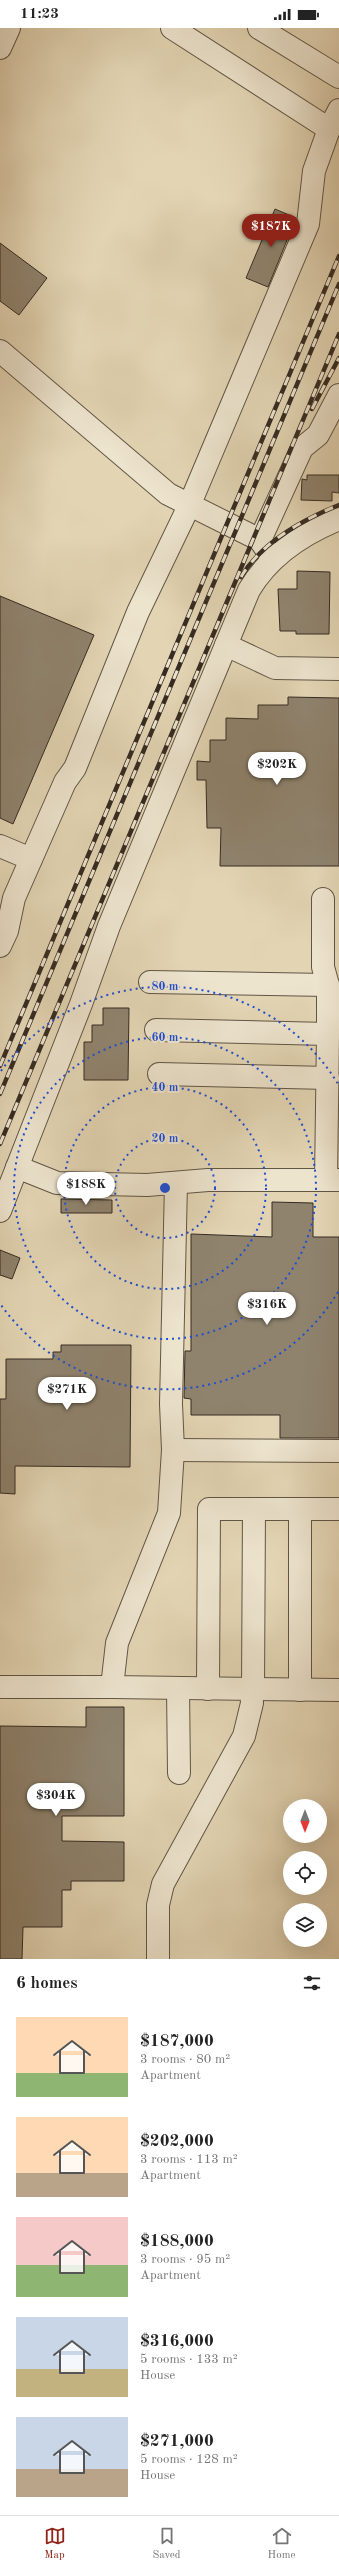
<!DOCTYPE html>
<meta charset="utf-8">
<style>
body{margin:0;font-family:"Old Standard TT",serif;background:#f2f2f2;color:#222;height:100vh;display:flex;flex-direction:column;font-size:15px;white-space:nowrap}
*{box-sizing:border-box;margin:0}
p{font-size:13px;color:#767676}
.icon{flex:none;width:22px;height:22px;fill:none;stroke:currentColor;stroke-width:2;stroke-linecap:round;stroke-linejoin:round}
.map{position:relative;height:1931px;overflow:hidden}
.side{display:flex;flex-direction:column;background:#fff;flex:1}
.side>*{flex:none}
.needle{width:26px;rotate:180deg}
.buttons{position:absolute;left:283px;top:1771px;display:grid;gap:8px}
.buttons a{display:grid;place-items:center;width:44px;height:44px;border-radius:50%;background:#fff;box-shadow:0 4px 16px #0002;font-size:20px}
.price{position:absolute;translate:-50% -34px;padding:0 9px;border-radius:14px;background:#fff;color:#222;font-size:13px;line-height:26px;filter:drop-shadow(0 1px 2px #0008)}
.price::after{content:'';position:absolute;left:50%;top:24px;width:12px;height:9px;margin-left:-6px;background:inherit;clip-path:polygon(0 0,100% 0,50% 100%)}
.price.current{background:#8f2418;color:#fff}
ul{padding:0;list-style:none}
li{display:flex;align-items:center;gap:12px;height:100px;padding:0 16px}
li span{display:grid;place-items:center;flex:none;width:112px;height:80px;border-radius:0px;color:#555}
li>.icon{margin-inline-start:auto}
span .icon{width:48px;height:48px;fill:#fffc;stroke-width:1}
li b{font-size:17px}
h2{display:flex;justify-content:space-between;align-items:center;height:48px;padding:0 16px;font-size:17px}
.status{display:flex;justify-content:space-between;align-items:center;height:28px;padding:0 20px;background:#fff;direction:ltr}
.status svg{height:11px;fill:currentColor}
.menu{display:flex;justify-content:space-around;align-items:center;height:56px;border-top:1px solid #e0e0e0;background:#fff;font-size:11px;color:#767676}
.menu a{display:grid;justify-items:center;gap:2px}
.menu .current{color:#8f2418}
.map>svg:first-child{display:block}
.building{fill:#8f836e;stroke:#352b22}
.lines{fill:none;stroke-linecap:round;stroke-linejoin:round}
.minor-casing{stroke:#605646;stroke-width:24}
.minor{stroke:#ede4ce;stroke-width:22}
.rail-casing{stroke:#352b22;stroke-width:4.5}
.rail{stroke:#ede4ce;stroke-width:3;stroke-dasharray:9;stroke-linecap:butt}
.ring{fill:none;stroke:#1d4ed8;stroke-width:2;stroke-dasharray:2 4}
.centre{fill:#1d4ed8;stroke:#ede4ce;stroke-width:2}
.ring-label{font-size:12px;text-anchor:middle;font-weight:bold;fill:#1d4ed8;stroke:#ede4ce;stroke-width:4;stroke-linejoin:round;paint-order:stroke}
</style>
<div class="status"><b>11:23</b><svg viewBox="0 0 49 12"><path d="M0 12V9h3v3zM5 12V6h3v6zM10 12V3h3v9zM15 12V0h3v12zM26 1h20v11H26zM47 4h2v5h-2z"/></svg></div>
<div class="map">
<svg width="339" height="1931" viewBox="0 0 339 1931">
<rect width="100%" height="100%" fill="#e3d5b4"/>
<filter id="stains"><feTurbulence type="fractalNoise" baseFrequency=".005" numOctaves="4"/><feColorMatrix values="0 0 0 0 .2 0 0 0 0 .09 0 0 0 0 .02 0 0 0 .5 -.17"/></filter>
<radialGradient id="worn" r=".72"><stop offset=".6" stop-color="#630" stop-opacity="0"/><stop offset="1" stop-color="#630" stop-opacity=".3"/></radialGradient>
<!-- building -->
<g class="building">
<polygon points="275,181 296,190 268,259 246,250"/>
<polygon points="0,215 47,250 19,287 0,273"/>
<polygon points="307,447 339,447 339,465 332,464 332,473 301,472 302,451 307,452"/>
<polygon points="297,543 330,544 329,606 296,606 296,603 280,603 278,561 297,561"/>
<polygon points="0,568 94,607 13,796 0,790"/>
<polygon points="288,669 339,670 339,838 220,838 221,800 207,800 206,752 197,752 197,733 210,734 210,712 226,712 226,690 258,691 258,677 288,677"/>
<polygon points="103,980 129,980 128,1052 84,1052 84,1014 92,1014 92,997 103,997"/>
<polygon points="61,1171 112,1172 112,1185 61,1185"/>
<polygon points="272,1174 313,1175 313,1209 339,1209 339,1410 280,1410 280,1387 191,1387 191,1371 184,1370 185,1323 191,1323 191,1206 272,1209"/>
<polygon points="0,1222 20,1230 12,1251 0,1247"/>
<polygon points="61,1317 131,1317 130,1439 15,1438 15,1466 0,1465 0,1371 6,1371 6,1331 53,1331 53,1324 61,1324"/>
<polygon points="86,1679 124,1679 124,1788 62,1788 62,1813 124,1814 124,1853 71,1853 71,1862 62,1862 62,1899 23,1899 22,1931 0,1931 0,1698 86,1699"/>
</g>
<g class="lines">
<!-- minor casing -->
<g class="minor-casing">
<g id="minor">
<polyline points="172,0 329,101"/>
<polyline points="259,0 339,49"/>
<polyline points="0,20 9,0"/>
<polyline points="0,323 168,466 260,512"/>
<polyline points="268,524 260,512 302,420 318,407 339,367"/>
<polyline points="226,617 275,640 339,641"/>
<polyline points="0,818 31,831"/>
<polyline points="323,871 323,939 328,957 328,1006 326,1152"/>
<polyline points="0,918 7,903 14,870 65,754 75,740 138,584 189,478 308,196 314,143 329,101 339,82"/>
<polyline points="150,954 328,957"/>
<polyline points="156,1002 328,1006"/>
<polyline points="159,1046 328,1050"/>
<polyline points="17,1139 57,1155 147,1157 208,1152 339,1152"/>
<polyline points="176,1155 171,1376 173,1422 169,1485 117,1615 112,1659 339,1662"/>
<path d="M0,1183L81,976L109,898L249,562C269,528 302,506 339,491"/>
<polyline points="173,1422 339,1423"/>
<polyline points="0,1659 112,1659"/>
<polyline points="178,1660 179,1745"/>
<polyline points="208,1661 209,1481 339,1481"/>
<polyline points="253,1661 254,1481"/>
<polyline points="300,1662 300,1481"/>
<polyline points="158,1931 158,1877 163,1856 244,1708 252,1675 251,1661"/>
</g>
</g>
<!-- minor -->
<use href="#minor" class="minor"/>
<!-- rail casing -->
<g class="rail-casing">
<g id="rail">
<polyline points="312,381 339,330"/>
<path d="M241,549C262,514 302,492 339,477"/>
<polyline points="0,1038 339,228"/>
<polyline points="0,1066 339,256"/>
<polyline points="0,1116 339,306"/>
</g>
</g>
<!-- rail -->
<use href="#rail" class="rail"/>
</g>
<!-- distance rings -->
<g class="ring">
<circle cx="165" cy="1160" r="50"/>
<circle cx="165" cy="1160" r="101"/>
<circle cx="165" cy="1160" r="151"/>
<path d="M338 1264A202 202 0 0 1 1 1277M1 1043A202 202 0 0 1 338 1056"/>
</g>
<circle cx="165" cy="1160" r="6" class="centre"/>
<g class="ring-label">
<text x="165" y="962">80 m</text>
<text x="165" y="1013">60 m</text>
<text x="165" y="1063">40 m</text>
<text x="165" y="1114">20 m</text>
</g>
<rect width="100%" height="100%" filter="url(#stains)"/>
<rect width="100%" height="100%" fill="url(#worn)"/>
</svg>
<div class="buttons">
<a><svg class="needle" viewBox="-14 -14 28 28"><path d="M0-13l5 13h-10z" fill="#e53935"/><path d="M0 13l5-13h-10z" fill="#767676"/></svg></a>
<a><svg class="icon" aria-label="locate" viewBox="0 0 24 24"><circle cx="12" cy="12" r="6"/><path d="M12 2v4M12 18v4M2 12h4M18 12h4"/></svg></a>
<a><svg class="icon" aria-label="layers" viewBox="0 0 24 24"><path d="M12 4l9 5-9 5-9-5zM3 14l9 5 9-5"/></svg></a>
</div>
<b class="price current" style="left:271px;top:220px">$187K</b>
<b class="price" style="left:277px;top:758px">$202K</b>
<b class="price" style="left:86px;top:1178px">$188K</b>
<b class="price" style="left:267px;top:1298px">$316K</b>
<b class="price" style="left:67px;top:1383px">$271K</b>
<b class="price" style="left:56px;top:1789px">$304K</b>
</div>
<section class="side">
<h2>6 homes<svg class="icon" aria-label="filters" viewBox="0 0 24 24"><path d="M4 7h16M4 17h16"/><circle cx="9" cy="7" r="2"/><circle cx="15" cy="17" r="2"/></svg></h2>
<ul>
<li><span style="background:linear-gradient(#ffd9b3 70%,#8fb573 0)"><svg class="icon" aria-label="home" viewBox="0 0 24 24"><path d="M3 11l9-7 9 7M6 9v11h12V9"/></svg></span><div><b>$187,000</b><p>3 rooms · 80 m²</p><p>Apartment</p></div></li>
<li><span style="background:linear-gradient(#ffd9b3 70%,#b9a48a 0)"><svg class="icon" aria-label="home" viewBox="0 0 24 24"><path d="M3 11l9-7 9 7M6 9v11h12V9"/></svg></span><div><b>$202,000</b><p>3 rooms · 113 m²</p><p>Apartment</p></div></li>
<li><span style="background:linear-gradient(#f6c9c9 60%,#8fb573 0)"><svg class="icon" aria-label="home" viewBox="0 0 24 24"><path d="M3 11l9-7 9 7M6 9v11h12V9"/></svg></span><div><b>$188,000</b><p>3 rooms · 95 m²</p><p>Apartment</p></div></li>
<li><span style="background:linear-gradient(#c9d6e8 65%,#c2b280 0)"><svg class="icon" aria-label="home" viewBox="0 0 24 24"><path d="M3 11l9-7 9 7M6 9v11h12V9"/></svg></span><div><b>$316,000</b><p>5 rooms · 133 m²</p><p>House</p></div></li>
<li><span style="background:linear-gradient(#c9d6e8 65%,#b9a48a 0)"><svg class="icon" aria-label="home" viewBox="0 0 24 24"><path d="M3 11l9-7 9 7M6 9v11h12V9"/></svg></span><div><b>$271,000</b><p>5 rooms · 128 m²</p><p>House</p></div></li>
</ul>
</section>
<nav class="menu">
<a class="current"><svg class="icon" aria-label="map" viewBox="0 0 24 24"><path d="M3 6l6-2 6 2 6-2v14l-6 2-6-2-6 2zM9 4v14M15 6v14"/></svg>Map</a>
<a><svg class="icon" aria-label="saved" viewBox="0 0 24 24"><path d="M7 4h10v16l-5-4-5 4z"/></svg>Saved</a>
<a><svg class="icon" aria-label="home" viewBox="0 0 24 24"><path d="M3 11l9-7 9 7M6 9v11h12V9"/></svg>Home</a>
</nav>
